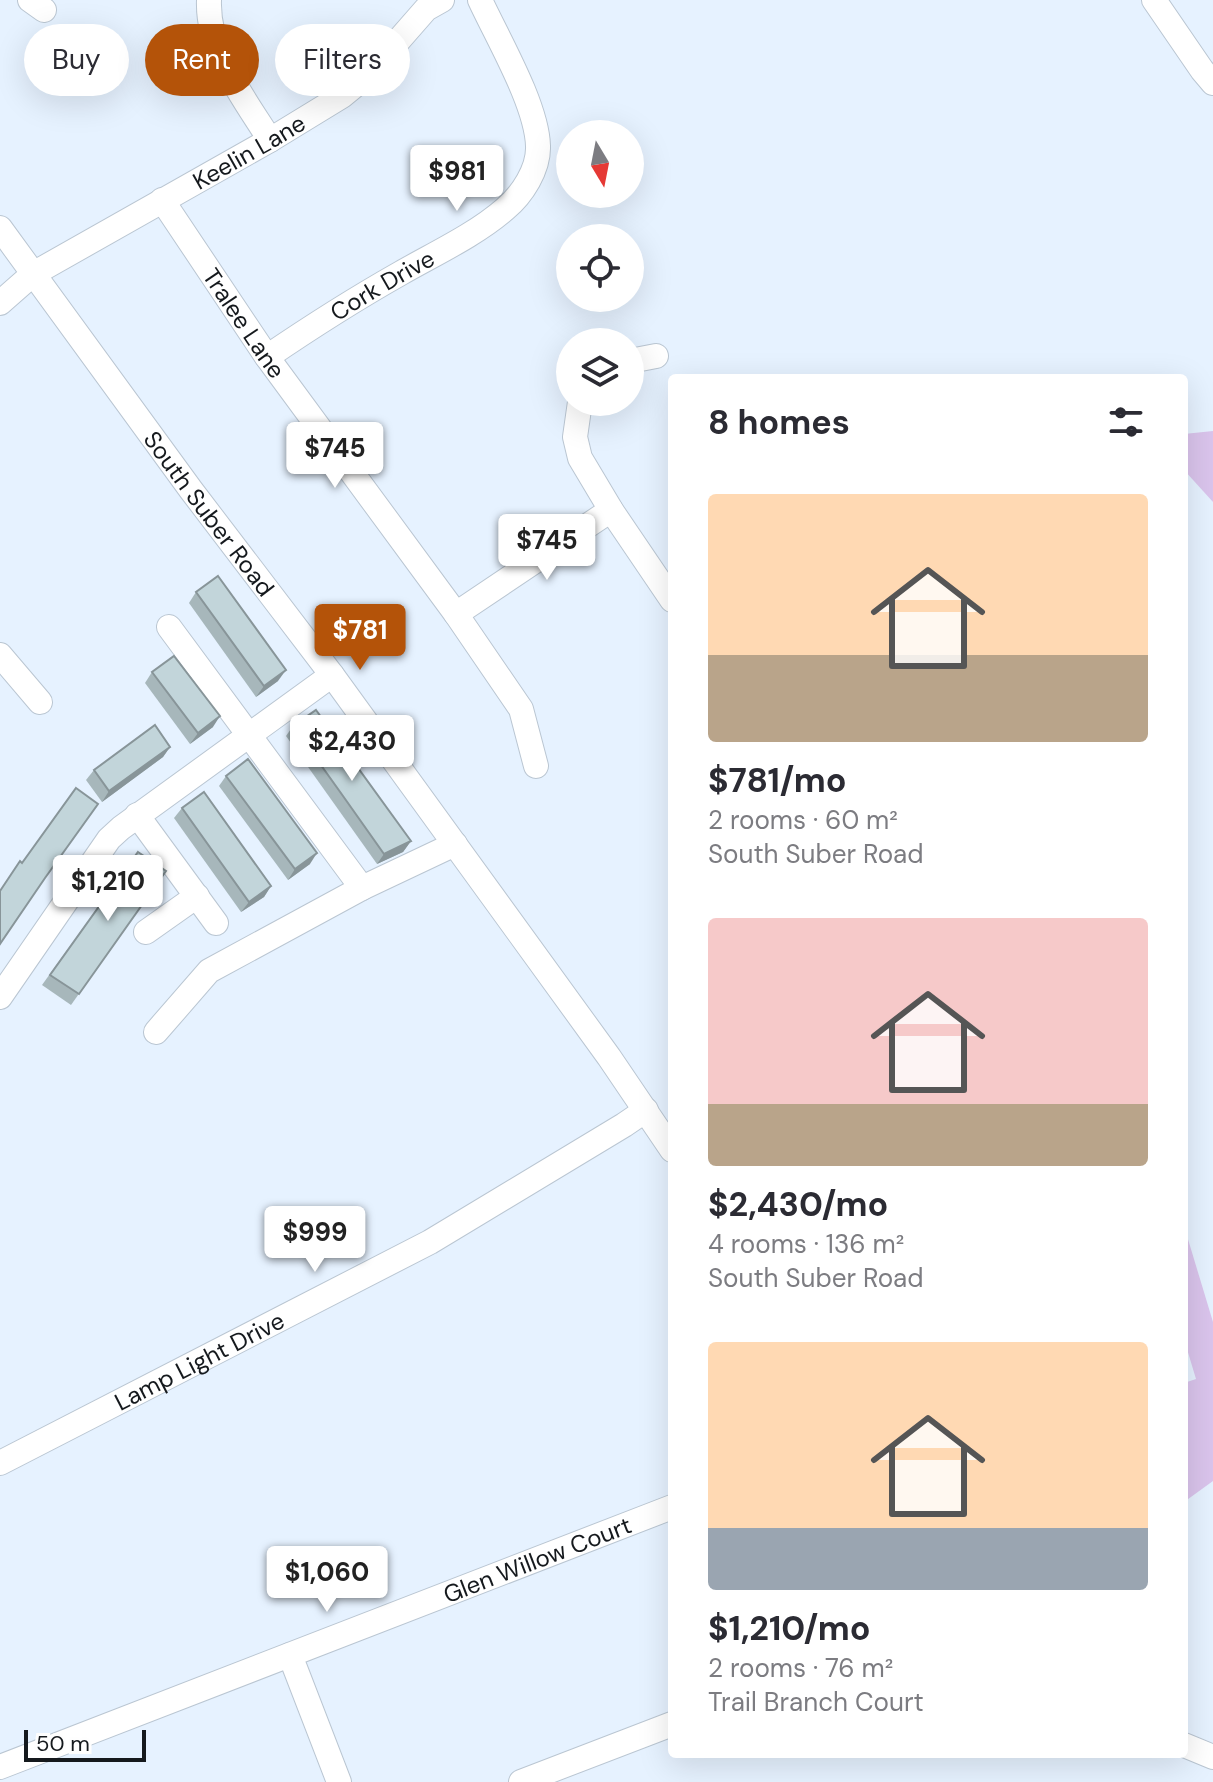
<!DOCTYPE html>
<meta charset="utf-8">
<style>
body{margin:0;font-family:"DM Sans",sans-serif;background:#f2f2f3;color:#2b2b33;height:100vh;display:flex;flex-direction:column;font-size:30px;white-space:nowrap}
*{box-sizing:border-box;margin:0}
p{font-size:26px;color:#7c7c81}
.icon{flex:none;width:44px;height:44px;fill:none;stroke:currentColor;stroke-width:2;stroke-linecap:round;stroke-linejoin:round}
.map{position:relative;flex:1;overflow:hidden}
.drawer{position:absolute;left:668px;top:374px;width:520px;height:1384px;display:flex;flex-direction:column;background:#fff;border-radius:8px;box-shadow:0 8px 32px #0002}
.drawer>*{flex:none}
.top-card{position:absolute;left:24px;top:24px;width:524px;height:72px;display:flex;gap:16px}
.needle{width:52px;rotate:170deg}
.buttons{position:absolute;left:556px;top:120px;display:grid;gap:16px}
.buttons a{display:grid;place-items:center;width:88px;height:88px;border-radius:50%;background:#fff;box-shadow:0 8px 32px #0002;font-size:40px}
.scale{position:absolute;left:24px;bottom:20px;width:122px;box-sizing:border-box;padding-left:8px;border:4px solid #15191d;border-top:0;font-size:22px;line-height:28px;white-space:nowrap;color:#15191d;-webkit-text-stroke:6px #fefefe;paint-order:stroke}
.price{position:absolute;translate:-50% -68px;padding:0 18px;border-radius:8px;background:#fff;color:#222;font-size:26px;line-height:52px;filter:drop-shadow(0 2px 4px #0008)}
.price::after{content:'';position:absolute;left:50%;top:48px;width:24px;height:18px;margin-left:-12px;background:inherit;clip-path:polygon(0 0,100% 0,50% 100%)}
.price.active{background:#b45309;color:#fff}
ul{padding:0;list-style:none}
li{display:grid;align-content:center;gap:16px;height:424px;padding:0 40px}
li span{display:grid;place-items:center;height:248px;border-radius:8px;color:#555}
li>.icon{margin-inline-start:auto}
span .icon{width:144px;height:144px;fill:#fffc;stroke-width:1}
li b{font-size:34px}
h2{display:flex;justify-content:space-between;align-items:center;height:96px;padding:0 40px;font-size:34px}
.chip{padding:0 28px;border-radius:36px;background:#fff;box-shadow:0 8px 32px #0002;font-size:28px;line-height:72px}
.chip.active{background:#b45309;color:#fff}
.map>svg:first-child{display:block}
.green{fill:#dac4ec}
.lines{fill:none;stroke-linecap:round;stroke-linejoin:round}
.minor-casing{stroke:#bac6d2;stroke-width:26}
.minor{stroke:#fff;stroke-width:24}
.wall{fill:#a7b7bb}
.shaded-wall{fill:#889599}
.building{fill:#c2d5da;stroke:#889599;stroke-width:2}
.labels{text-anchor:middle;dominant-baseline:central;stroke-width:7;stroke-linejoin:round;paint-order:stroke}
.street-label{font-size:24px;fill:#15191d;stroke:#fefefe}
</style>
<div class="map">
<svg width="1213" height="1782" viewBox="0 0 1213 1782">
<rect width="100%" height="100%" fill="#e6f2ff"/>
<!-- green -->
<g class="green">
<polygon points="1213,431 1213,502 1184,470 1184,434"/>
<polygon points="1184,1226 1213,1322 1213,1481 1184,1502 1184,1383 1196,1379 1184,1339"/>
</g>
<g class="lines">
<!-- minor casing -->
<g class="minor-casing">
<g id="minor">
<polyline points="30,0 44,10"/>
<path d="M209,0C207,52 244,98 270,140"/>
<polyline points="1154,0 1202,70 1213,83"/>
<path id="s1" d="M162,200L267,357L456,614L521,709L536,766"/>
<path id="s2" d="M0,228L191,490L332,675L609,1057L672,1150"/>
<path id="s3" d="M0,303L33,274L270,140L342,96L370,73L426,9L442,0"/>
<path id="s4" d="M267,357C311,327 355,299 401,273C436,253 475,235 505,209C522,195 539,169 538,146C537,105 498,39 480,0"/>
<polyline points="630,361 656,356"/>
<polyline points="580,402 575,437 580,458 611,510 672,600"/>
<polyline points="456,614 611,510"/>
<polyline points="169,627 362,888"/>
<polyline points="0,655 40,702"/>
<polyline points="137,815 216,923"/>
<polyline points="146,932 197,896"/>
<polyline points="0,997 109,839 121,828 332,675"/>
<polyline points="156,1032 209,971 362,888 455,844"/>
<path id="s5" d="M0,1463L430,1242L624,1125L646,1110"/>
<polyline points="290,1655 339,1782"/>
<polyline points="1184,1745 1213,1757"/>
<path id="s6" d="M0,1767L672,1507"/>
<polyline points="521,1782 672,1724"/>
</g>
</g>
<!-- minor -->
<use href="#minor" class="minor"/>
</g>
<!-- wall -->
<g class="wall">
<polygon points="196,592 278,681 256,697 189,603"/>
<polygon points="152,672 213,727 190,744 145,683"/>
<polygon points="293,726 411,841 403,852 377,864 286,736"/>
<polygon points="170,747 163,757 102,802 86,780 94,770"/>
<polygon points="226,776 310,864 288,880 219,786"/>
<polygon points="182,808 271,886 264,897 241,912 174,818"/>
<polygon points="138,852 166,871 71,1005 42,985"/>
</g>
<!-- shaded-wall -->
<g class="shaded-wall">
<polygon points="286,670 278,681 256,697 264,686"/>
<polygon points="220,716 213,727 190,744 198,733"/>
<polygon points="170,747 163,757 102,802 109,791"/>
<polygon points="411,841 403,852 377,864 384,854"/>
<polygon points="317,853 310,864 288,880 295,869"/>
<polygon points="271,886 264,897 241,912 249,902"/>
</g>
<!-- building -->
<g class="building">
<polygon points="218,576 286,670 264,686 196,592"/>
<polygon points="174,656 220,716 198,733 152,672"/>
<polygon points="316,710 411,841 384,854 343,796 293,726"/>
<polygon points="155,725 170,747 109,791 94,770"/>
<polygon points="248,759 317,853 295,869 226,776"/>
<polygon points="76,788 98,804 45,878 0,944 0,891 20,861 22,863"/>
<polygon points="204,792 271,886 249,902 182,808"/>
<polygon points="138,852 166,871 79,994 50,975"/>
</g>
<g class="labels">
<!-- street labels -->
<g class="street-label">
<text stroke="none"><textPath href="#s3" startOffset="292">Keelin Lane</textPath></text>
<text stroke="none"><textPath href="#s4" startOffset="136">Cork Drive</textPath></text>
<text stroke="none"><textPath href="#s1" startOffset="148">Tralee Lane</textPath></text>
<text stroke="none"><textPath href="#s2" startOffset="354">South Suber Road</textPath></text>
<text stroke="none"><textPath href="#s5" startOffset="224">Lamp Light Drive</textPath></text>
<text stroke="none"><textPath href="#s6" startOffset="576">Glen Willow Court</textPath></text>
</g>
</g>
</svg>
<div class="buttons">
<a><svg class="needle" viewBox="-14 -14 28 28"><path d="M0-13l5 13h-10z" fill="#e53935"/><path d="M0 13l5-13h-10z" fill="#7c7c81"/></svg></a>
<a><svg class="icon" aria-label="locate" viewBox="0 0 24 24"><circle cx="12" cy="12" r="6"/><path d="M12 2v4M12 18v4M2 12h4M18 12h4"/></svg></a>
<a><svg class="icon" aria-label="layers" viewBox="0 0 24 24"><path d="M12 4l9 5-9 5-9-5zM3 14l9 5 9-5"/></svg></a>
</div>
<div class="scale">50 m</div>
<b class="price" style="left:457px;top:213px">$981</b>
<b class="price" style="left:335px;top:490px">$745</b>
<b class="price" style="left:547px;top:582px">$745</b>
<b class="price active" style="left:360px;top:672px">$781</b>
<b class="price" style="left:352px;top:783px">$2,430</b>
<b class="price" style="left:108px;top:923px">$1,210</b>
<b class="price" style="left:315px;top:1274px">$999</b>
<b class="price" style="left:327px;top:1614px">$1,060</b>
<div class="top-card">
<a class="chip">Buy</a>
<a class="chip active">Rent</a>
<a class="chip">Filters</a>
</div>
<section class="drawer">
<h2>8 homes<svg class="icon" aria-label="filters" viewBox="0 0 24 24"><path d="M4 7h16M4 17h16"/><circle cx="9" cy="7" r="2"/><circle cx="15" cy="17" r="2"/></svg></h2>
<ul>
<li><span style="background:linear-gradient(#ffd9b3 65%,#b9a48a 0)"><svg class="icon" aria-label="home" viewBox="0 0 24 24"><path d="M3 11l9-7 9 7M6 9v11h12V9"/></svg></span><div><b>$781/mo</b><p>2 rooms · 60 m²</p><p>South Suber Road</p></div></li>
<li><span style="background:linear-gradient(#f6c9c9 75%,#b9a48a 0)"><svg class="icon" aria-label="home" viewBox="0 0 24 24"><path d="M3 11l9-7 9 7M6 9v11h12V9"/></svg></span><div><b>$2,430/mo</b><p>4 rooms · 136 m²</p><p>South Suber Road</p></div></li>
<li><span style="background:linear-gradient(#ffd9b3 75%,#9aa5b1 0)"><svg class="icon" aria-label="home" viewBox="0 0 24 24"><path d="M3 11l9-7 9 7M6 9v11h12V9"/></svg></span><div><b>$1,210/mo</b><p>2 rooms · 76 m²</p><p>Trail Branch Court</p></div></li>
</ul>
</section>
</div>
